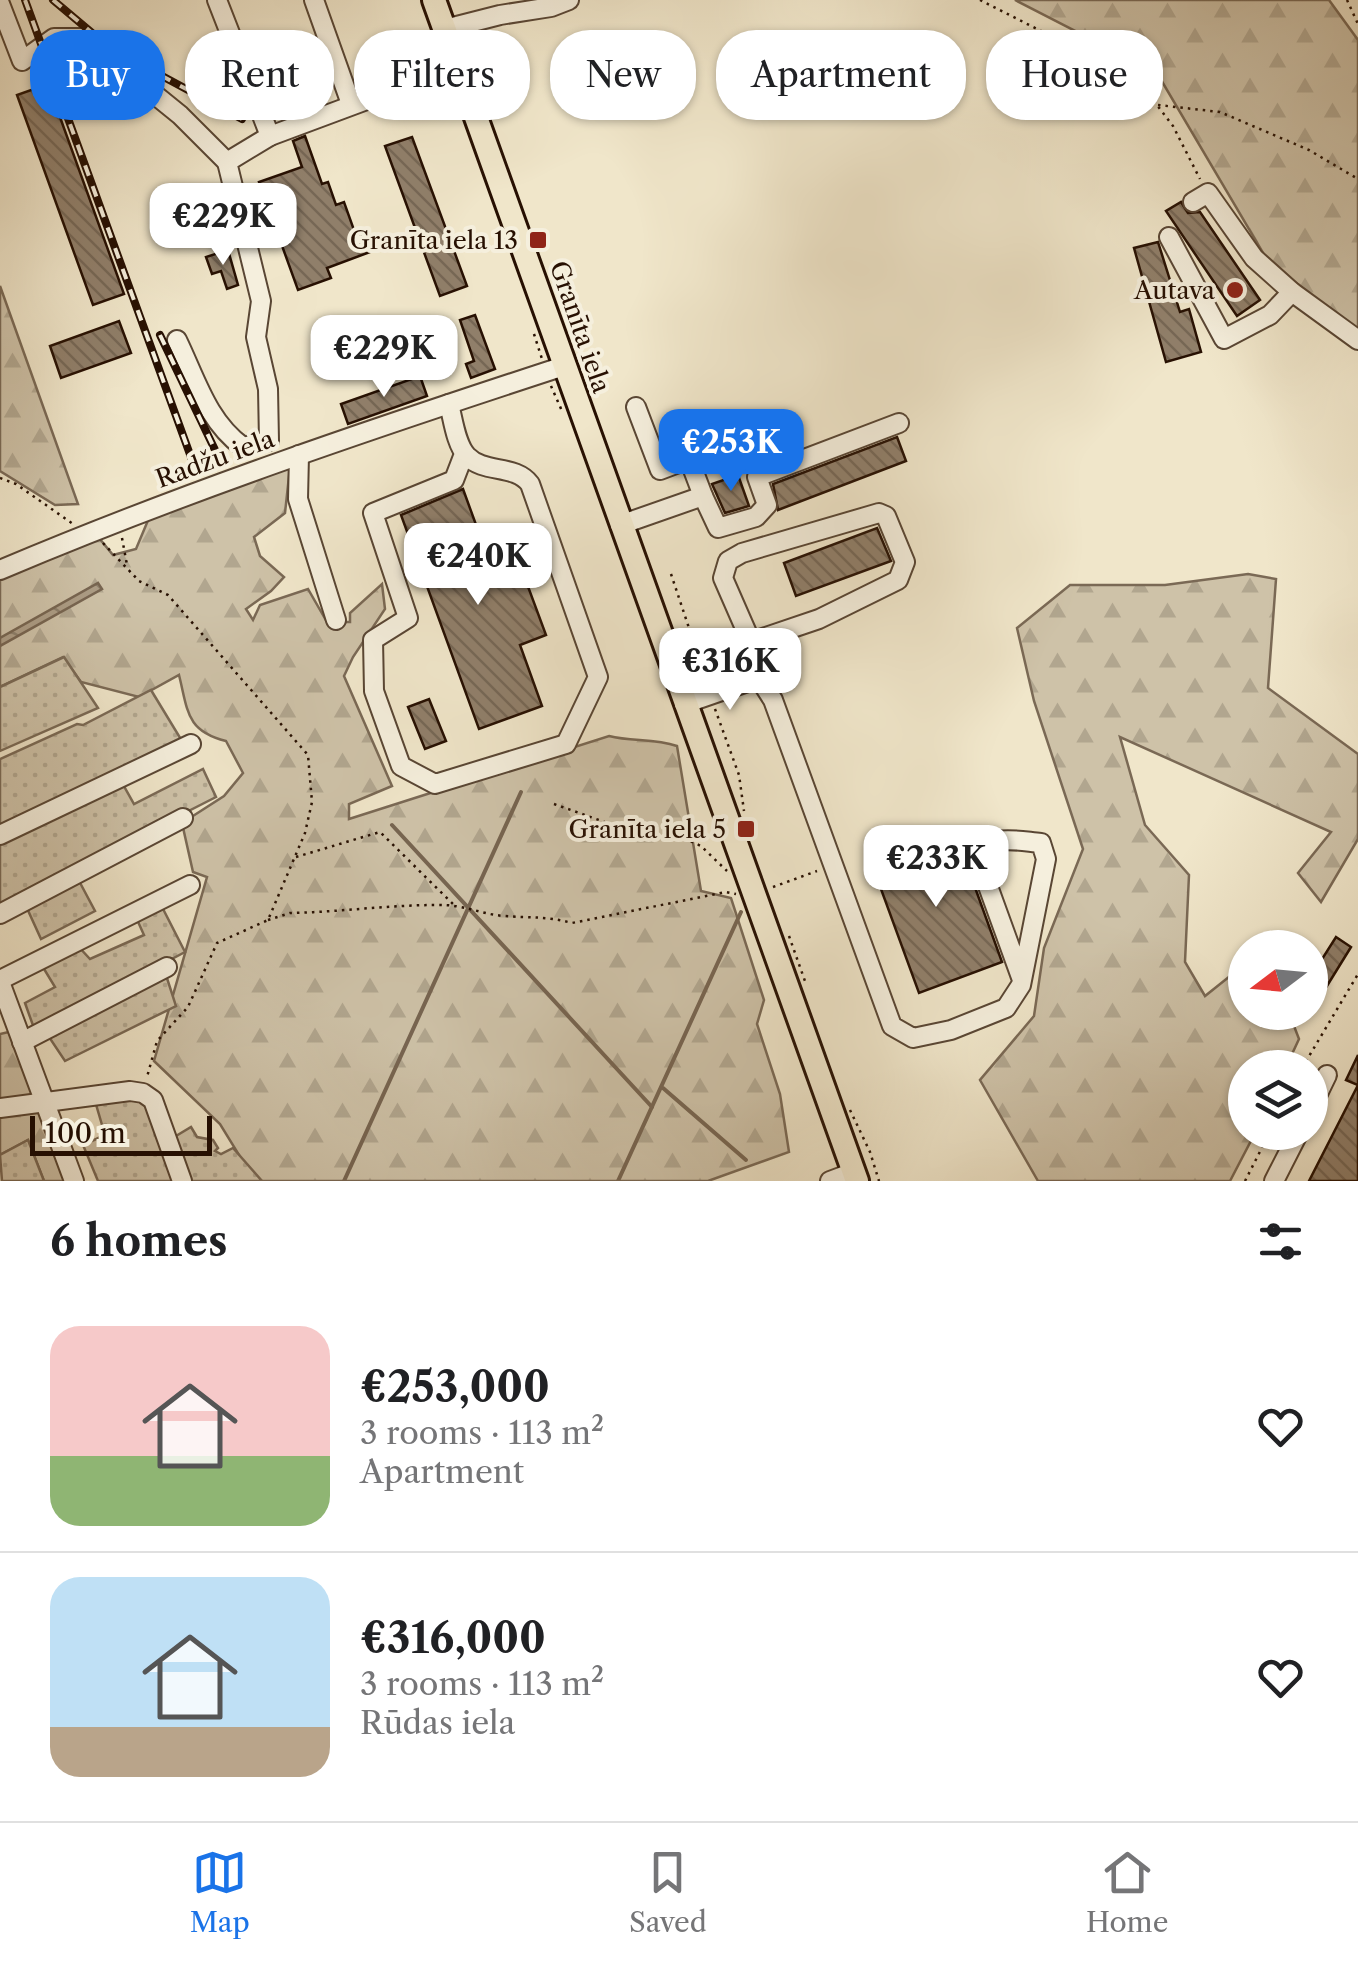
<!DOCTYPE html>
<meta charset="utf-8">
<style>
body{margin:0;font-family:"Libre Caslon Text",serif;background:#f2f2f2;color:#202124;height:100vh;display:flex;flex-direction:column;font-size:38px;white-space:nowrap}
*{box-sizing:border-box;margin:0}
p{font-size:32px;color:#757577}
.icon{flex:none;width:55px;height:55px;fill:none;stroke:currentColor;stroke-width:2;stroke-linecap:round;stroke-linejoin:round}
.map{position:relative;height:1181px;overflow:hidden}
.side{display:flex;flex-direction:column;background:#fff;flex:1}
.side>*{flex:none}
.top-card{position:absolute;left:30px;top:30px;width:1300px;height:90px;display:flex;gap:20px}
.needle{width:65px;rotate:254deg}
.controls{position:absolute;left:1228px;top:930px;display:grid;gap:20px}
.controls a{display:grid;place-items:center;width:100px;height:100px;border-radius:50%;background:#fff;box-shadow:0 2px 8px #0004;font-size:50px}
.scale{position:absolute;left:30px;bottom:25px;width:182px;box-sizing:border-box;padding-left:10px;border:5px solid #271002;border-top:0;font-size:28px;line-height:35px;white-space:nowrap;color:#271002;-webkit-text-stroke:8px #f5efdd;paint-order:stroke}
.price{position:absolute;translate:-50% -85px;padding:0 22px;border-radius:20px;background:#fff;color:#222;font-size:32px;line-height:65px;filter:drop-shadow(0 2px 5px #0008)}
.price::after{content:'';position:absolute;left:50%;top:60px;width:30px;height:22px;margin-left:-15px;background:inherit;clip-path:polygon(0 0,100% 0,50% 100%)}
.price.active{background:#1a73e8;color:#fff}
ul{padding:0;list-style:none}
li{display:flex;align-items:center;gap:30px;height:250px;padding:0 50px}
li+li{border-top:2px solid #e0e0e0}
li span{display:grid;place-items:center;flex:none;width:280px;height:200px;border-radius:30px;color:#555}
li>.icon{margin-inline-start:auto}
span .icon{width:120px;height:120px;fill:#fffc;stroke-width:1}
li b{font-size:42px}
h2{display:flex;justify-content:space-between;align-items:center;height:120px;padding:0 50px;font-size:42px}
.tag{padding:0 35px;border-radius:40px;background:#fff;box-shadow:0 2px 8px #0004;font-size:35px;line-height:90px}
.tag.active{background:#1a73e8;color:#fff}
.menu{display:flex;justify-content:space-around;align-items:center;height:140px;border-top:2px solid #e0e0e0;background:#fff;font-size:28px;color:#757577}
.menu a{display:grid;justify-items:center;gap:5px}
.menu .active{color:#1a73e8}
.map>svg:first-child{display:block}
.forest{fill:url(#forest-firs);stroke:#7a6955;stroke-width:2.5}
.garden{fill:url(#garden-dots);stroke:#7a6955;stroke-width:2.5}
.water{fill:url(#water-waves);stroke:#776551;stroke-width:2.5}
.lines{fill:none;stroke-linecap:round;stroke-linejoin:round}
.stream{stroke:#776551;stroke-width:4}
.building{fill:url(#building-back-hatch);stroke:#271002;stroke-width:2.5}
.minor-casing{stroke:#594634;stroke-width:22}
.major-casing{stroke:#271002;stroke-width:28}
.path{stroke:#271002;stroke-width:2.5;stroke-dasharray:2.5 5;stroke-linecap:butt}
.minor{stroke:#f5efdd;stroke-width:18}
.major{stroke:#f0e6ca;stroke-width:22}
.rail-casing{stroke:#271002;stroke-width:8}
.rail{stroke:#f5efdd;stroke-width:4;stroke-dasharray:11;stroke-linecap:butt}
.poi-dot{fill:#8f2418;stroke:#f5efdd;stroke-width:4}
.labels{text-anchor:middle;dominant-baseline:central;stroke-width:8;stroke-linejoin:round;paint-order:stroke}
.poi-label{font-size:25px;fill:#271002;stroke:#f5efdd;text-anchor:end}
.street-label{font-size:25px;fill:#271002;stroke:#f5efdd}
</style>
<div class="map">
<svg width="1358" height="1181" viewBox="0 0 1358 1181">
<defs>
<pattern id="forest-firs" width="22" height="20" patternUnits="userSpaceOnUse" patternTransform="scale(2.5)"><rect width="22" height="20" fill="#cec2a8"/><path d="M5 1l3.5 6h-7zM16 11l3.5 6h-7z" fill="#b1a68f"/></pattern>
<pattern id="garden-dots" width="8" height="8" patternUnits="userSpaceOnUse" patternTransform="scale(2.5)"><rect width="8" height="8" fill="#cec2a8"/><path d="M2 2h.1M6 6h.1" fill="none" stroke="#b1a68f" stroke-width="1.8" stroke-linecap="round"/></pattern>
<pattern id="water-waves" width="16" height="10" patternUnits="userSpaceOnUse" patternTransform="scale(2.5)"><rect width="16" height="10" fill="#ac9d86"/><path d="M0 5q4-4 8 0t8 0" fill="none" stroke="#8c7f6b"/></pattern>
<pattern id="building-back-hatch" width="6" height="6" patternUnits="userSpaceOnUse" patternTransform="scale(2.5)"><rect width="6" height="6" fill="#907f6a"/><path d="M-1 5l2 2M0 0l6 6M5-1l2 2" fill="none" stroke="#766755"/></pattern>
</defs>
<rect width="100%" height="100%" fill="#f0e6ca"/>
<filter id="stains"><feTurbulence type="fractalNoise" baseFrequency=".002" numOctaves="4"/><feColorMatrix values="0 0 0 0 .2 0 0 0 0 .09 0 0 0 0 .02 0 0 0 .5 -.17"/></filter>
<radialGradient id="worn" r=".72"><stop offset=".6" stop-color="#630" stop-opacity="0"/><stop offset="1" stop-color="#630" stop-opacity=".3"/></radialGradient>
<!-- forest -->
<g class="forest">
<polygon points="1015,0 1329,0 1358,40 1358,330 1269,263 1157,73"/>
<polygon points="0,286 78,504 55,505 0,471"/>
<path d="M290,467L285,513L254,537L260,556L284,577L271,591L246,609L253,620L260,605L308,589L327,622H350V613L382,584L385,609L353,657L344,676L392,786L349,804V819L609,736C632,742 653,738 677,746L701,891L731,898L764,1000L757,1024L780,1094L789,1152L708,1181H255L220,1124L154,1061L207,877L193,872L182,823L224,796L243,773L226,741C186,731 188,711 179,675L139,697L81,682L63,657L0,687V579L99,538L113,555L136,549L149,518Z"/>
<polygon points="1248,574 1276,579 1268,688 1358,754 1358,839 1321,902 1298,873 1331,832 1120,737 1145,825 1189,875 1185,962 1205,996 1245,964 1245,1012 1289,1013 1299,1039 1286,1067 1245,1068 1245,1132 1255,1133 1230,1181 1038,1181 980,1080 1034,1016 1044,948 1083,849 1034,701 1017,628 1070,585 1165,585"/>
<polygon points="13,1031 34,1098 0,1102 0,1034"/>
<polygon points="41,1108 68,1181 44,1181 28,1140 0,1155 0,1114"/>
</g>
<!-- garden -->
<g class="garden">
<polygon points="64,657 98,708 0,751 0,687"/>
<polygon points="151,690 182,741 0,829 0,759 77,724 83,725"/>
<polygon points="203,769 216,797 0,907 0,840 121,781 134,804"/>
<polygon points="78,879 95,911 41,939 26,906"/>
<polygon points="160,903 185,952 35,1031 25,1003 55,987 41,964 77,945 90,959 144,935 135,915"/>
<polygon points="165,972 176,1006 65,1061 47,1034"/>
<polygon points="132,1095 150,1102 178,1181 98,1181 83,1145 105,1135 95,1101"/>
<polygon points="191,1127 197,1137 213,1140 218,1148 215,1151 221,1154 233,1148 262,1181 186,1181 171,1139"/>
<polygon points="28,1140 44,1181 2,1181 0,1155"/>
</g>
<!-- water -->
<polygon class="water" points="98,583 102,589 0,646 0,638"/>
<g class="lines">
<!-- stream -->
<g class="stream">
<polyline points="392,825 652,1107"/>
<polyline points="663,1088 746,1160"/>
<polyline points="344,1181 521,792"/>
<polyline points="618,1181 741,912"/>
</g>
</g>
<!-- building -->
<g class="building">
<polygon points="48,84 124,294 93,305 17,95"/>
<polygon points="305,136 322,184 328,182 336,205 344,202 355,233 361,231 370,252 327,268 331,278 298,290 259,182 302,167 293,141"/>
<polygon points="412,137 467,286 440,296 385,146"/>
<polygon points="1181,202 1188,213 1200,212 1260,300 1237,316 1166,211"/>
<polygon points="1158,242 1180,312 1189,309 1201,352 1166,362 1134,248"/>
<polygon points="228,250 238,285 227,289 221,271 212,274 206,257"/>
<polygon points="475,315 495,369 471,378 466,364 474,361 460,320"/>
<polygon points="119,321 131,353 61,378 50,346"/>
<polygon points="420,376 427,396 348,424 341,404"/>
<polygon points="897,437 906,461 778,510 773,484"/>
<polygon points="738,475 749,506 725,513 712,484"/>
<polygon points="463,489 487,555 513,546 546,635 520,645 542,706 479,729 401,515"/>
<polygon points="877,528 891,561 796,596 784,563"/>
<polygon points="429,699 446,741 425,749 408,707"/>
<polygon points="957,827 965,848 964,857 1002,962 919,993 870,859"/>
<polygon points="1336,937 1351,947 1322,994 1310,987 1310,978"/>
<polygon points="1358,1055 1358,1181 1309,1181 1358,1085 1346,1080"/>
</g>
<g class="lines">
<!-- minor casing -->
<g class="minor-casing">
<g id="minor">
<polyline points="217,0 270,136 458,66"/>
<polyline points="314,0 351,104"/>
<polyline points="0,4 22,61 54,38 85,38 180,115 227,162"/>
<polyline points="445,29 500,15 551,7 569,0"/>
<polyline points="1193,202 1208,193 1254,258 1292,292 1358,340"/>
<polyline points="1169,237 1224,339 1270,315 1292,292"/>
<path d="M177,340C196,379 207,421 243,447L269,441L268,389L256,337L261,301L227,162L270,136"/>
<path d="M449,404C453,419 456,445 467,456C484,474 515,464 530,484L598,677L566,744L435,784L401,766L374,691L373,640L408,618L373,513L454,480L464,454"/>
<polyline points="636,407 660,470 689,459 703,496"/>
<polyline points="299,455 298,499 336,620"/>
<polyline points="620,525 703,496 718,528 756,517 767,505 757,477 899,423"/>
<path d="M0,570C184,492 374,428 564,366"/>
<path d="M751,642L819,619L898,580L905,562L886,516L879,513L742,553L728,561L723,578L751,642L759,678L773,700L892,1026L913,1038L951,1030L1006,1008L1021,985L1046,859L1041,843C1018,841 993,834 976,853L1022,980"/>
<polyline points="684,704 759,678"/>
<polyline points="0,835 191,744"/>
<polyline points="0,914 183,818"/>
<polyline points="0,980 190,885"/>
<polyline points="0,982 74,1181"/>
<polyline points="22,1042 167,967"/>
<polyline points="0,1108 130,1091 143,1093 153,1100 182,1181"/>
<polyline points="1310,1110 1327,1075"/>
<polyline points="830,1181 854,1172"/>
<polyline points="1274,1181 1299,1132"/>
</g>
</g>
<!-- major casing -->
<g class="major-casing">
<polyline id="major" points="434,0 857,1181"/>
</g>
<!-- path -->
<g class="path">
<polyline points="980,0 1112,67 1143,87 1173,126 1200,179"/>
<polyline points="1347,0 1358,24"/>
<polyline points="1158,105 1220,112 1309,150 1358,179"/>
<polyline points="534,334 542,359"/>
<polyline points="551,386 562,411"/>
<polyline points="0,478 16,484 73,524"/>
<polyline points="122,538 127,565"/>
<polyline points="103,543 139,581 168,595 308,755 312,802 305,833 268,920 217,943 188,1007 157,1041 147,1077"/>
<polyline points="671,574 707,682"/>
<polyline points="715,709 739,775 744,811"/>
<polyline points="554,804 630,831 688,840 701,846 727,871"/>
<polyline points="296,857 380,832 454,905"/>
<polyline points="773,887 817,871"/>
<path d="M268,920L290,913C339,912 388,905 436,905C464,904 479,914 504,916C530,918 546,916 572,923L726,892L736,894"/>
<polyline points="789,936 806,984"/>
<polyline points="1302,1068 1358,974"/>
<polyline points="850,1110 870,1152 879,1181"/>
<polyline points="1245,1181 1270,1132"/>
</g>
<!-- minor -->
<use href="#minor" class="minor"/>
<!-- major -->
<use href="#major" class="major"/>
<!-- rail casing -->
<g class="rail-casing">
<g id="rail">
<polyline points="25,0 196,471"/>
<polyline points="53,0 110,48 242,119"/>
<polyline points="160,335 216,452"/>
</g>
</g>
<!-- rail -->
<use href="#rail" class="rail"/>
</g>
<!-- markers -->
<g class="poi-dot">
<rect x="528" y="230" width="20" height="20" rx="5"/>
<circle cx="1235" cy="290" r="10"/>
<rect x="736" y="819" width="20" height="20" rx="5"/>
</g>
<g class="labels">
<!-- poi labels -->
<g class="poi-label">
<text x="518" y="240">Granīta iela 13</text>
<text x="1215" y="290">Autava</text>
<text x="726" y="829">Granīta iela 5</text>
</g>
<!-- street labels -->
<g class="street-label">
<text transform="translate(580 327) rotate(71)">Granīta iela</text>
<text transform="translate(215 459) rotate(-20)">Radžu iela</text>
</g>
</g>
<rect width="100%" height="100%" filter="url(#stains)"/>
<rect width="100%" height="100%" fill="url(#worn)"/>
</svg>
<div class="controls">
<a><svg class="needle" viewBox="-14 -14 28 28"><path d="M0-13l5 13h-10z" fill="#e53935"/><path d="M0 13l5-13h-10z" fill="#757577"/></svg></a>
<a><svg class="icon" aria-label="layers" viewBox="0 0 24 24"><path d="M12 4l9 5-9 5-9-5zM3 14l9 5 9-5"/></svg></a>
</div>
<div class="scale">100 m</div>
<b class="price" style="left:223px;top:268px">€229K</b>
<b class="price" style="left:384px;top:400px">€229K</b>
<b class="price active" style="left:731px;top:494px">€253K</b>
<b class="price" style="left:478px;top:608px">€240K</b>
<b class="price" style="left:730px;top:713px">€316K</b>
<b class="price" style="left:936px;top:910px">€233K</b>
<div class="top-card">
<a class="tag active">Buy</a>
<a class="tag">Rent</a>
<a class="tag">Filters</a>
<a class="tag">New</a>
<a class="tag">Apartment</a>
<a class="tag">House</a>
</div>
</div>
<section class="side">
<h2>6 homes<svg class="icon" aria-label="filters" viewBox="0 0 24 24"><path d="M4 7h16M4 17h16"/><circle cx="9" cy="7" r="2"/><circle cx="15" cy="17" r="2"/></svg></h2>
<ul>
<li><span style="background:linear-gradient(#f6c9c9 65%,#8fb573 0)"><svg class="icon" aria-label="home" viewBox="0 0 24 24"><path d="M3 11l9-7 9 7M6 9v11h12V9"/></svg></span><div><b>€253,000</b><p>3 rooms · 113 m²</p><p>Apartment</p></div><svg class="icon" aria-label="heart" viewBox="0 0 24 24"><path d="M12 20l-8-8c-3-5 5-10 8-4 3-6 11-1 8 4z"/></svg></li>
<li><span style="background:linear-gradient(#bfe0f5 75%,#b9a48a 0)"><svg class="icon" aria-label="home" viewBox="0 0 24 24"><path d="M3 11l9-7 9 7M6 9v11h12V9"/></svg></span><div><b>€316,000</b><p>3 rooms · 113 m²</p><p>Rūdas iela</p></div><svg class="icon" aria-label="heart" viewBox="0 0 24 24"><path d="M12 20l-8-8c-3-5 5-10 8-4 3-6 11-1 8 4z"/></svg></li>
</ul>
</section>
<nav class="menu">
<a class="active"><svg class="icon" aria-label="map" viewBox="0 0 24 24"><path d="M3 6l6-2 6 2 6-2v14l-6 2-6-2-6 2zM9 4v14M15 6v14"/></svg>Map</a>
<a><svg class="icon" aria-label="saved" viewBox="0 0 24 24"><path d="M7 4h10v16l-5-4-5 4z"/></svg>Saved</a>
<a><svg class="icon" aria-label="home" viewBox="0 0 24 24"><path d="M3 11l9-7 9 7M6 9v11h12V9"/></svg>Home</a>
</nav>
